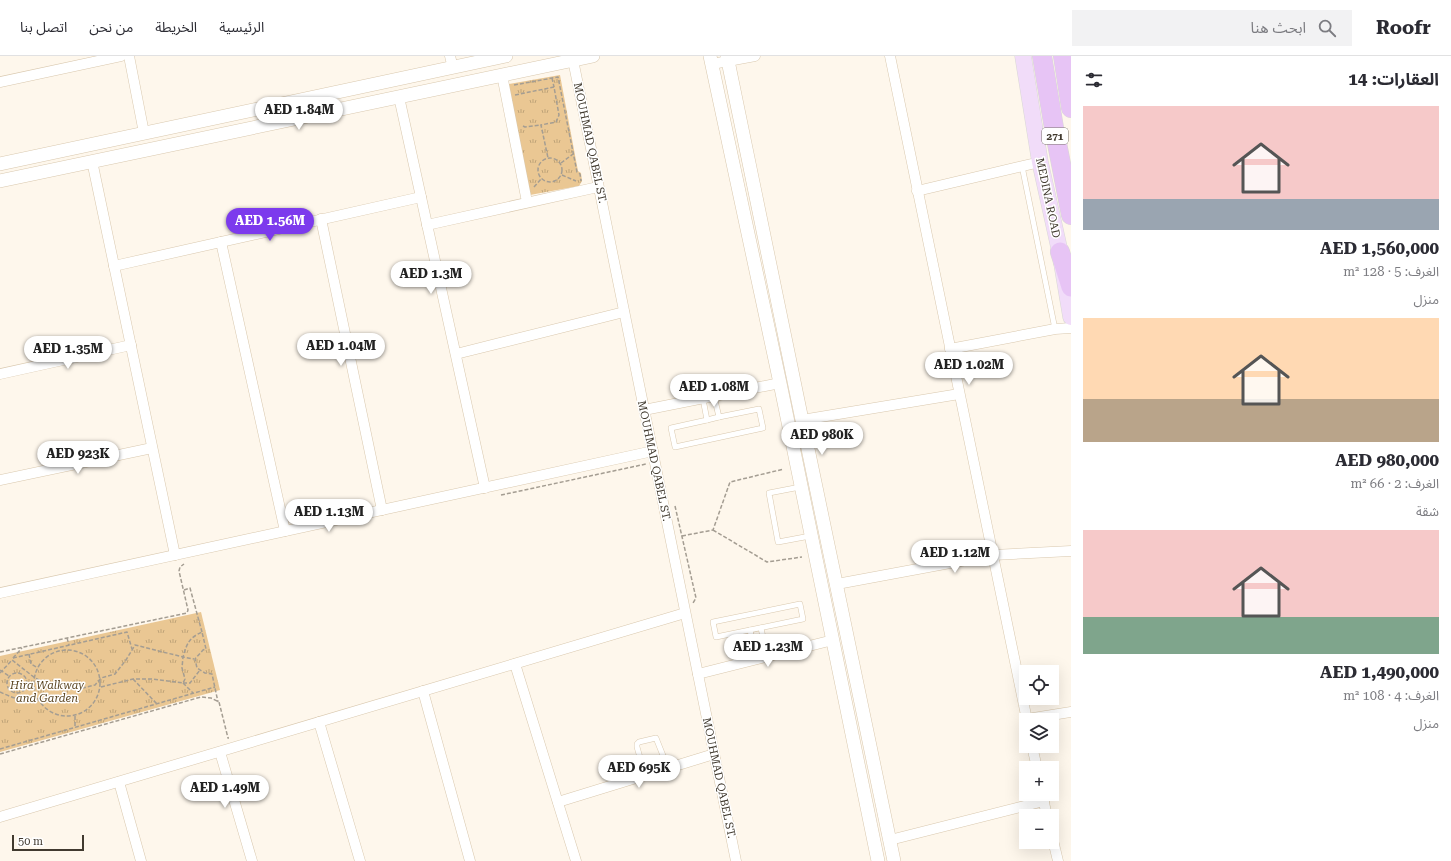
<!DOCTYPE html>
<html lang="ar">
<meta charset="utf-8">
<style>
body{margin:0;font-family:"Roboto Serif","Noto Sans Arabic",serif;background:#f2f2f3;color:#2b2b33;direction:rtl;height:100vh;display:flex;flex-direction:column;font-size:15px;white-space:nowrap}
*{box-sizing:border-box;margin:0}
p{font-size:13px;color:#7c7c81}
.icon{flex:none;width:22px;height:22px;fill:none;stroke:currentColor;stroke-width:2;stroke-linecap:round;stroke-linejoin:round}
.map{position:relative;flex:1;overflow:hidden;direction:ltr}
.side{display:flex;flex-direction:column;background:#fff;width:380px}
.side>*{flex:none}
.buttons{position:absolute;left:1019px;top:609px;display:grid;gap:8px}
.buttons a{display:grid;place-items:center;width:40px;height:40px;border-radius:0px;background:#fff;box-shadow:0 4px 16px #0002;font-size:20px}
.scale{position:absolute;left:12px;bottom:10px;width:72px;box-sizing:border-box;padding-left:4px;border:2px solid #413a2f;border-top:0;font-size:11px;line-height:14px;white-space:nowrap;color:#413a2f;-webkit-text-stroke:3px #fff;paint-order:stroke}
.price{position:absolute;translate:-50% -34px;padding:0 9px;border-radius:14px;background:#fff;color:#222;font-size:13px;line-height:26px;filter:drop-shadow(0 1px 2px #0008)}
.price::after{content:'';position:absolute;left:50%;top:24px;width:12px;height:9px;margin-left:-6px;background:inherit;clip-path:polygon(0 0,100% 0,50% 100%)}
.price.on{background:#7c3aed;color:#fff}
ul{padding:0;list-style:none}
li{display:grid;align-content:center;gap:8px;height:212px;padding:0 12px}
li span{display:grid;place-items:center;height:124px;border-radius:0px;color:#555}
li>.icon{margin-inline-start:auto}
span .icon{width:72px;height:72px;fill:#fffc;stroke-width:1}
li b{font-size:17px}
h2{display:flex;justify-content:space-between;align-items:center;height:48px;padding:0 12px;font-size:17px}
header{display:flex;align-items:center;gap:24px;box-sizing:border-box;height:56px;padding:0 20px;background:#fff;border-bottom:1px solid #e1e1e2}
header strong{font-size:19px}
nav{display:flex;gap:22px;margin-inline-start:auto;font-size:14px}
.search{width:280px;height:36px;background:#f2f2f3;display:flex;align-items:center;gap:10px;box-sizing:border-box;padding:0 14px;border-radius:0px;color:#7c7c81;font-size:15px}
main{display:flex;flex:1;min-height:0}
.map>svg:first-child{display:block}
.park{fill:url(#park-tufts)}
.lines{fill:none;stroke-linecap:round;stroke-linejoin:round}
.service-casing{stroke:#d9c8ae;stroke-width:6}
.minor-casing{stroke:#d9c8ae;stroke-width:11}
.tertiary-casing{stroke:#d9c8ae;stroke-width:14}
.primary-casing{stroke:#d9d8d5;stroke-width:17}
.motorway-casing{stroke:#d9d8d5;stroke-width:20}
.path{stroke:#a49d92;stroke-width:1.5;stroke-dasharray:4 2;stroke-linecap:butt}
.service{stroke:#fff;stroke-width:5}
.minor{stroke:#fff;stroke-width:10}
.tertiary{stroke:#fff;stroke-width:13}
.primary{stroke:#f1dcf9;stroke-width:16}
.motorway{stroke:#e7c4f5;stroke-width:19}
.labels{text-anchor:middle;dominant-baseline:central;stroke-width:3;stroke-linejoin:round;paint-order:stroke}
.shield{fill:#fff;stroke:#7a756d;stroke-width:1}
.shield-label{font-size:10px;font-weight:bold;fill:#413a2f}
.street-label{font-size:11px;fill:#413a2f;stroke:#fff}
.park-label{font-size:11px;font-style:italic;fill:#59431f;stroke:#fff}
</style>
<header>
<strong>Roofr</strong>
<div class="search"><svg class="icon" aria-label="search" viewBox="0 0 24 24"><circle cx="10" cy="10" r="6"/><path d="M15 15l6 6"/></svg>ابحث هنا</div>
<nav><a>الرئيسية</a><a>الخريطة</a><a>من نحن</a><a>اتصل بنا</a></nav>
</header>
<main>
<section class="side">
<h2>العقارات: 14<svg class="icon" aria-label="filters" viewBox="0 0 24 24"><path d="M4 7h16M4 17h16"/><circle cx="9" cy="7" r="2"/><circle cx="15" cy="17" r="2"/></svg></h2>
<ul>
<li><span style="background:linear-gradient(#f6c9c9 75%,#9aa5b1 0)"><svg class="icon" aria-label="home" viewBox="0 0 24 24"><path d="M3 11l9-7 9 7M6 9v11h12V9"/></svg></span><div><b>AED 1,560,000</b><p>الغرف: 5 · 128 m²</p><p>منزل</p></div></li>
<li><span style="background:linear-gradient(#ffd9b3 65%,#b9a48a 0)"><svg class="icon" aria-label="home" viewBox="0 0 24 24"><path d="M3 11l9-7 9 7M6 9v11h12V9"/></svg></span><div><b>AED 980,000</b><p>الغرف: 2 · 66 m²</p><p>شقة</p></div></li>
<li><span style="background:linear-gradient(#f6c9c9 70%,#7fa58c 0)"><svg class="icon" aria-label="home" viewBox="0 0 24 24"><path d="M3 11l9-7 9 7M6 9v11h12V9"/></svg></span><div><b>AED 1,490,000</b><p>الغرف: 4 · 108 m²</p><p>منزل</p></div></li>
</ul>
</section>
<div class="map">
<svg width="1071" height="805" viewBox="0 0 1071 805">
<defs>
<pattern id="park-tufts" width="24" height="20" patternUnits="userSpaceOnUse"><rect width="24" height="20" fill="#eac793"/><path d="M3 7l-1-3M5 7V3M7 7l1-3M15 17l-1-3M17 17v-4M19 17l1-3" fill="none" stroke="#bfa378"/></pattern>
</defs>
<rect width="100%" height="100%" fill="#fef7ec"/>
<!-- park -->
<g class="park">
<polygon points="560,19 578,115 581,117 582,125 579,130 530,139 506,32 509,28"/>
<polygon points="201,556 220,634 0,696 0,600"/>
</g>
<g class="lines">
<!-- service casing -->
<g class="service-casing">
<g id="service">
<polyline points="1022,110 1055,273"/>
<polyline points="703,343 707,364 671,372 675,391 763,372 759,353 719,361 714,340"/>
<polyline points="707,364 719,361"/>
<polyline points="800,431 769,437 778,486 810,480"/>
<polygon points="800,548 803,563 716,581 713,566"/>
<polyline points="761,572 764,586 773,600"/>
<polyline points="750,574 753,588 754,604"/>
<polyline points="645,719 637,691 637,688 639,686 656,682 668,712"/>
</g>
</g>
<!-- minor casing -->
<g class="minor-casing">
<g id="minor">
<polyline points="129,0 144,77"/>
<polyline points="450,0 453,12"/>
<polyline points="890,0 1027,664"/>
<polyline points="573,4 736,805"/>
<polyline points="712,8 755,0"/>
<polyline points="502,19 527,146"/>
<polyline points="0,26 121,0"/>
<polyline points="399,41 485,432"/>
<polyline points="92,105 175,499"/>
<polyline points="917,135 1040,106"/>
<polyline points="321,163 382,454"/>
<polyline points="427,169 598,131"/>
<polyline points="221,186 285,475"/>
<polyline points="114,210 421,141"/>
<polyline points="950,293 1055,273 1071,272"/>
<polyline points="456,298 624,256"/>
<polyline points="0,318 131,289"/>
<polyline points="644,354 780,327"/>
<polyline points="802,364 959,338"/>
<polyline points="0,424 152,392"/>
<polyline points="837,528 993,499 1071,495"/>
<polyline points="0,537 653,395"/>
<polyline points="515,608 576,805"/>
<polyline points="698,618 833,584"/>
<polyline points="423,635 470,805"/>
<polyline points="1027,663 1071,656"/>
<polyline points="319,666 360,805"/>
<polyline points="1032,690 1037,712"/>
<polyline points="220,696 252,805"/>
<polyline points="119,726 141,805"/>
<polyline points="1042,738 1047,760"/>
<polyline points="558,746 714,698"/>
<polyline points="0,761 685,557"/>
<polyline points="1052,780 1058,805"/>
<polyline points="890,784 1044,745"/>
</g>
</g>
<!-- tertiary casing -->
<g class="tertiary-casing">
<g id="tertiary">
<polyline points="710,0 780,327 878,805"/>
<polyline points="727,0 802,364 894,805"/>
<polyline points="0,108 506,0"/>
<polyline points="0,125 593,0"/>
</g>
</g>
<!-- primary casing -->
<g class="primary-casing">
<polyline id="primary" points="1023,0 1040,106 1060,196 1071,261"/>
</g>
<!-- motorway casing -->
<g class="motorway-casing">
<g id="motorway">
<polyline points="1042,0 1054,72 1071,159"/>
<polyline points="1063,0 1071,52"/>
<polyline points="1060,196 1071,231"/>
</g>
</g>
<!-- path -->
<g class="path">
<polyline points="552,22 554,31"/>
<polyline points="514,29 558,21 577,116 580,118 581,125"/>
<polyline points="515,39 554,31 559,59 556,66 541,69 548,102"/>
<polyline points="523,70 525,71 541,69"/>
<circle cx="550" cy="114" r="12"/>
<polyline points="561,107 573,98"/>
<polyline points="562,119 576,125"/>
<polyline points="534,131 541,123"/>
<polyline points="501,439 646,408"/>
<polyline points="675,450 696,542 693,547"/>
<polyline points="713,474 767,506 802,501"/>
<polyline points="682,480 713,474 730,426 784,413"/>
<polyline points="184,534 190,532 202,576"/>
<polyline points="67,582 69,589"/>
<circle cx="67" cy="627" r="33"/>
<polyline points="0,596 187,557 188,554 179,515 180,511 184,508"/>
<polyline points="29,598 31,608 38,612"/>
<polyline points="13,602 127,576 132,593"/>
<polyline points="13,602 22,592"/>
<polyline points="0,614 9,620"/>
<circle cx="17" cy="627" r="10"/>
<path d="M0,617L12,604L35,622L49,629L62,632L79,633L95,629L101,622L115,618L126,604L135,589L183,601C187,587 189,582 202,576L206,593L203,594L195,603L197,612L205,617L212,618L218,646"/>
<polyline points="133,623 157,648"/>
<polyline points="183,627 190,627 200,614"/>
<polyline points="183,627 193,637"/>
<polyline points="27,630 34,631"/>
<polyline points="101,631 133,623 152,623 183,627 185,623 182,612 183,601 194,603"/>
<path d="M0,636C11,641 27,648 39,644"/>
<polyline points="75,660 75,671"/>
<polyline points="0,693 215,631"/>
<polyline points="0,698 201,641 211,642 219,646 228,682 229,682"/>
</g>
<!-- service -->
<use href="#service" class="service"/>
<!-- minor -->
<use href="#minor" class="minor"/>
<!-- tertiary -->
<use href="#tertiary" class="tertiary"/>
<!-- primary -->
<use href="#primary" class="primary"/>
<!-- motorway -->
<use href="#motorway" class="motorway"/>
</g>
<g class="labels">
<!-- shield labels -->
<rect class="shield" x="1042" y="72" width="26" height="16" rx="3"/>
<g class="shield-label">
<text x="1055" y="80">271</text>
</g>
<!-- street labels -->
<g class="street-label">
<text transform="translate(590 87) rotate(78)">MOUHMAD QABEL ST.</text>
<text transform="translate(1048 142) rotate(78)">MEDINA ROAD</text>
<text transform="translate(654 405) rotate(78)">MOUHMAD QABEL ST.</text>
<text transform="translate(719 722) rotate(78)">MOUHMAD QABEL ST.</text>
</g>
<!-- park labels -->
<g class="park-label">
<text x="47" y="629">Hira Walkway<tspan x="47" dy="13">and Garden</tspan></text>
</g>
</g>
</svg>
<div class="buttons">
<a><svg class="icon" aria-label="locate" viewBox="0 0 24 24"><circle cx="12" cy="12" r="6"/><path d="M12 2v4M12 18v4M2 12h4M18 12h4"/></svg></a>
<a><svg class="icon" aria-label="layers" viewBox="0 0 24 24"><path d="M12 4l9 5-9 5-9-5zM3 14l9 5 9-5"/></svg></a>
<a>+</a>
<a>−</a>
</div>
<div class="scale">50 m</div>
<b class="price" style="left:299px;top:75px">AED 1.84M</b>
<b class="price on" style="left:270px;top:186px">AED 1.56M</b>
<b class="price" style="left:431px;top:239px">AED 1.3M</b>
<b class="price" style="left:341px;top:311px">AED 1.04M</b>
<b class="price" style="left:68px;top:314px">AED 1.35M</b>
<b class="price" style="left:969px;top:330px">AED 1.02M</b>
<b class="price" style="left:714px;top:352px">AED 1.08M</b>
<b class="price" style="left:822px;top:400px">AED 980K</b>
<b class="price" style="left:78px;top:419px">AED 923K</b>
<b class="price" style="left:329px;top:477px">AED 1.13M</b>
<b class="price" style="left:955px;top:518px">AED 1.12M</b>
<b class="price" style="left:768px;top:612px">AED 1.23M</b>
<b class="price" style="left:639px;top:733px">AED 695K</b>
<b class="price" style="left:225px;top:753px">AED 1.49M</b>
</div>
</main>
